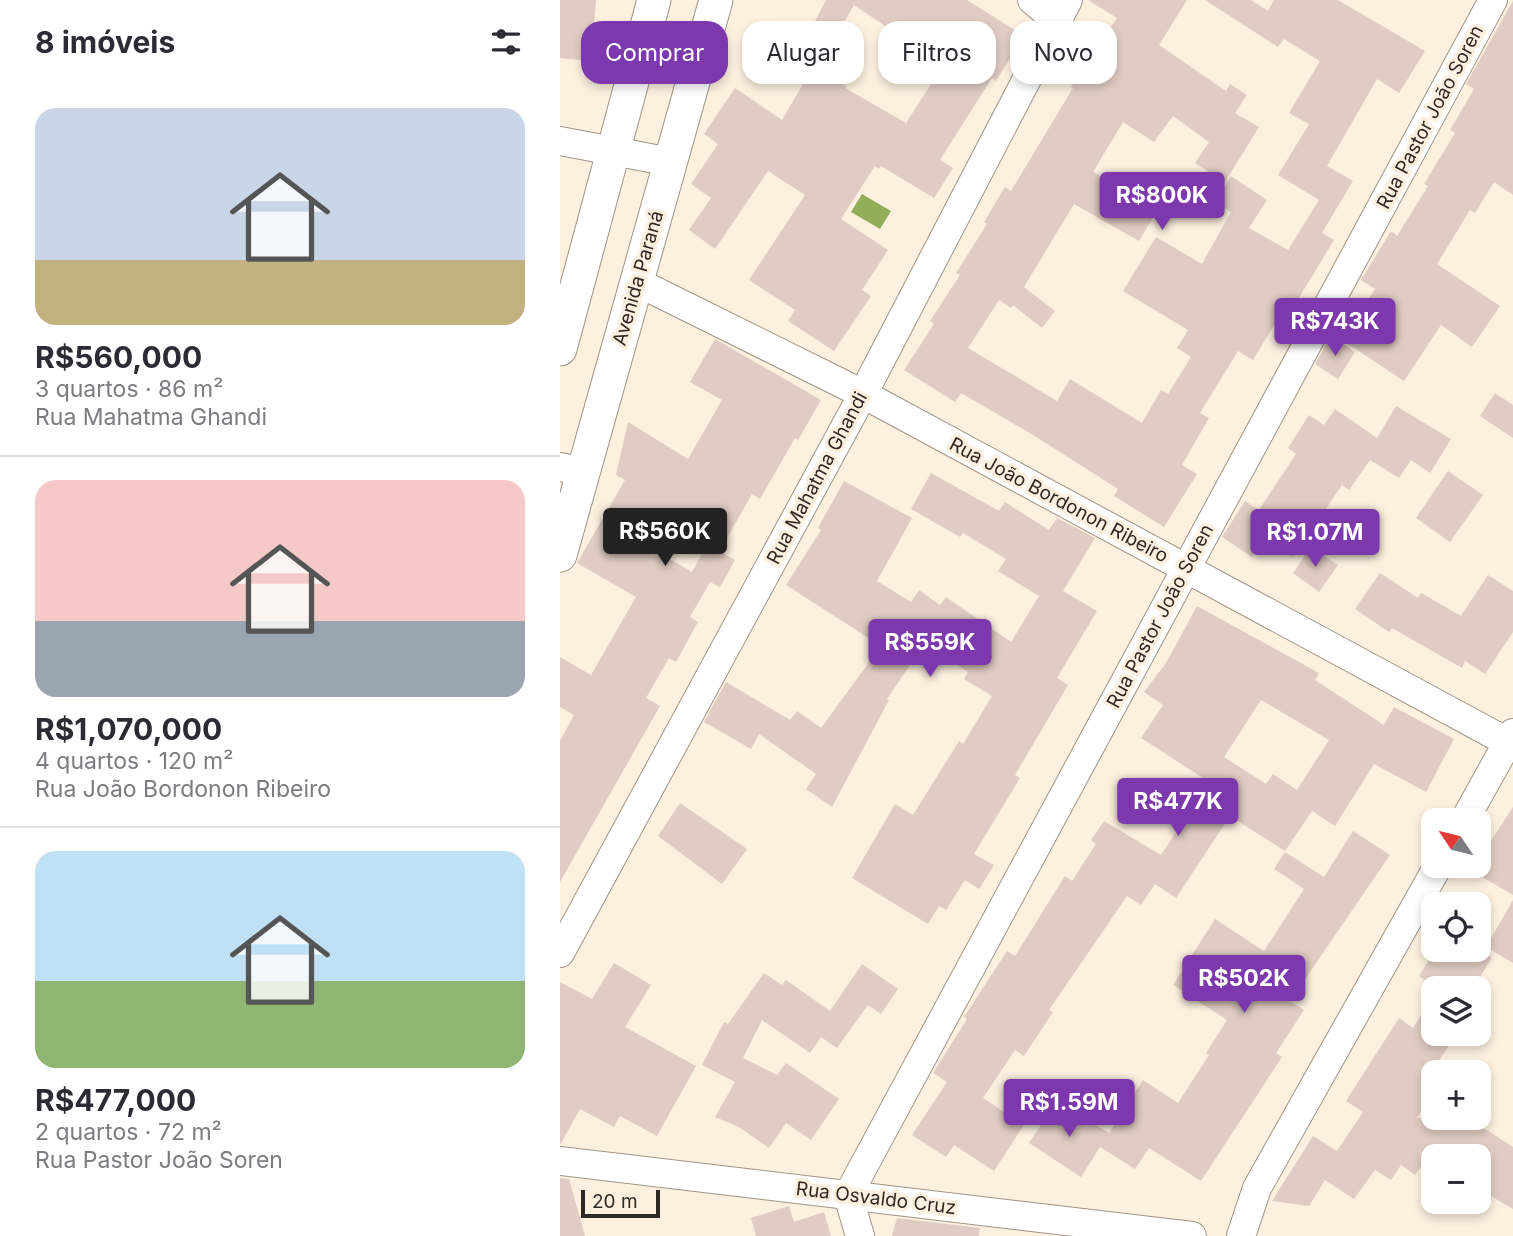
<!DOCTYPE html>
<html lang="pt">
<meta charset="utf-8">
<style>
body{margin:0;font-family:Inter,sans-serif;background:#f7f7f7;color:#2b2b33;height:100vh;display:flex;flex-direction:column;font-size:26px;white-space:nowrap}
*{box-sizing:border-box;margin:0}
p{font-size:23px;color:#7c7c81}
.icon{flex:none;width:38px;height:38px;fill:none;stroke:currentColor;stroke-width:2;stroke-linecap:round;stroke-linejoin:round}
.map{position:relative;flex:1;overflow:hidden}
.details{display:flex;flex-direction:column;background:#fff;width:560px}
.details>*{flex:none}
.guide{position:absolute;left:21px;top:21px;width:665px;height:63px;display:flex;gap:14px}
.needle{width:46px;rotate:305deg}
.buttons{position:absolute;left:861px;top:808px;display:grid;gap:14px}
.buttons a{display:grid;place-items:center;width:70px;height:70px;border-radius:14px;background:#fff;box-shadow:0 4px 10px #0003;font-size:35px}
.scale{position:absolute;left:21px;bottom:18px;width:79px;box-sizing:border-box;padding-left:7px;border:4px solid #2e2923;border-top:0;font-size:19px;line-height:24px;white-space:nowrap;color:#2e2923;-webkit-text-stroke:5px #fdf0df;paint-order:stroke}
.price{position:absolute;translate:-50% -60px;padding:0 16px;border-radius:7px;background:#7c38ac;color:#fff;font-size:23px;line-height:46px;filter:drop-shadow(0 2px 4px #0008)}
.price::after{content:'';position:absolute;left:50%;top:42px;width:21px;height:16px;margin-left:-10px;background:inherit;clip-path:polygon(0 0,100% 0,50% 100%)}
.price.current{background:#222;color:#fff}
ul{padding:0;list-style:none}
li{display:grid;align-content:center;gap:14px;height:371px;padding:0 35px}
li+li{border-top:2px solid #e1e1e2}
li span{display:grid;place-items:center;height:217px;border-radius:21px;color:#555}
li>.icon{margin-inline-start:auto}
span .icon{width:126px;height:126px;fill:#fffc;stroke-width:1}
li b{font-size:30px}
h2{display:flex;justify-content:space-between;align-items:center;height:84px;padding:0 35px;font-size:30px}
.pill{padding:0 24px;border-radius:21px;background:#fff;box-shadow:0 4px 10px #0003;font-size:24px;line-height:63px}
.pill.current{background:#7c38ac;color:#fff}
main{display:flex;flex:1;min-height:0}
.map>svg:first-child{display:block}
.water{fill:#91ad57}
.building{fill:#e0ccc2;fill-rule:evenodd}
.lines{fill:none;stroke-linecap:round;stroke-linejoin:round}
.minor-casing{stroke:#a09485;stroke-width:30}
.tertiary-casing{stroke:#a09485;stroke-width:35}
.minor{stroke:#fff;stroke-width:28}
.tertiary{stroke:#fff;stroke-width:33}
.labels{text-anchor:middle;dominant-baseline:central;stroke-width:7;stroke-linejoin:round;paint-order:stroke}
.street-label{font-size:19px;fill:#2e2923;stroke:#fdf0df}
</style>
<main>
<section class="details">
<h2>8 imóveis<svg class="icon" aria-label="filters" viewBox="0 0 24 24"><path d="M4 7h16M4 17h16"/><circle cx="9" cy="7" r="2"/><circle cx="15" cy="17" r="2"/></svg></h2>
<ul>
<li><span style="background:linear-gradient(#c9d6e8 70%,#c2b280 0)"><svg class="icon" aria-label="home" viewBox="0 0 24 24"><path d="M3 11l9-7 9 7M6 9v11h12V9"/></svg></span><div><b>R$560,000</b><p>3 quartos · 86 m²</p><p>Rua Mahatma Ghandi</p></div></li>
<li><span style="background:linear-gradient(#f6c9c9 65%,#9aa5b1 0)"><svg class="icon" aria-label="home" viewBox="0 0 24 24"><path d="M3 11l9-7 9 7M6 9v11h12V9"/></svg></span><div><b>R$1,070,000</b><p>4 quartos · 120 m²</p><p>Rua João Bordonon Ribeiro</p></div></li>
<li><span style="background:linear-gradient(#bfe0f5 60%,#8fb573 0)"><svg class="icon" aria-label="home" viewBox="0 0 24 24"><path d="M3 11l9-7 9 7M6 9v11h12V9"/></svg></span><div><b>R$477,000</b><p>2 quartos · 72 m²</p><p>Rua Pastor João Soren</p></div></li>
</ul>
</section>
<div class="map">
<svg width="953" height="1236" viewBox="0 0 953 1236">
<rect width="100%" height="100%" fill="#fdf0df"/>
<!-- water -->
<polygon class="water" points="302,194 331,211 320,229 291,212"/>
<!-- building -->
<g class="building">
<polygon points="0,0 36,0 31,61 0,58"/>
<polygon points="266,0 407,0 464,36 436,81 432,78 380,160 393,168 374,198 321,166 319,169 315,166 281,219 328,250 302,290 311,296 274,351 228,321 235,310 189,280 245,195 208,171 155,249 129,230 151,198 131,184 158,144 144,134 175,88 222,120 254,65 287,86 285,88 346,123 380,70 360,58 364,52 294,5 275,39 252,27"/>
<polygon points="528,0 627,0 599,45 666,91 670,84 687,95 675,113 699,127 665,182 635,163 649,142 613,116 594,142 563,122 533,172 543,177 542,180 596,212 579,241 514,204 464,287 495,311 482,328 453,305 451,308 439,300 408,348 497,401 510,379 582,423 601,390 608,394 631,357 617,348 628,330 563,291 596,237 642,264 671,212 655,202 671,176 707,200 689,228 728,250 759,200 718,175 749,124 729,113 760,61 724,39 718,47 645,0 691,0 708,11 714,0 778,0 865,51 839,93 817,79 767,166 793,181 762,233 774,240 728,316 722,312 693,360 678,351 640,413 649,418 622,465 637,474 604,527 554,496 558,489 473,435 401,393 395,402 344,370 374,324 370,321 400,275 396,273 427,224 424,222 445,187 451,191 513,88 511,87 557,18"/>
<polygon points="953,1 953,195 934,182 915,213 910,210 877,264 940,306 912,347 881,325 844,381 782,340 815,289 801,280 831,231 837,236 868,186 864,184 895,133 890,130 914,89 906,84"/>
<polygon points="771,336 795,352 778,379 755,364"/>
<polygon points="155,339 261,400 238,440 235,438 200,499 192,494 167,538 116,509 93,549 132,572 147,544 175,560 160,587 150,582 130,617 138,622 116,662 109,658 86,698 100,706 0,882 0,741 14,715 0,707 0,657 31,675 76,597 17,563 65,480 56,475 68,422 128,459 162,400 130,382"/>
<polygon points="935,393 953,405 953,438 920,416"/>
<polygon points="836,406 891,439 870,473 851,460 839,478 810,460 789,490 782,485 733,557 705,537 692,557 662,537 685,501 699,510 736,454 728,448 749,415 764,425 775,409 817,438"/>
<polygon points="888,471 923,495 890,542 856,518"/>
<polygon points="371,473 439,511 445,502 489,530 497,518 535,538 503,591 537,611 497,678 508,685 455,775 460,778 414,854 434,865 419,889 405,880 386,910 379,906 368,924 292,878 335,804 353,815 399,741 403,744 432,696 404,679 408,672 365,643 327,699 329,700 272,807 246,789 256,774 199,734 191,749 144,722 166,682 230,720 237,711 261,728 321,646 226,585 261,530 258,528 284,481 352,518 317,581 351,602 359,590 380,605 386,597 451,642 479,596 438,571 446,559 403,533 400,537 351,509"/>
<polygon points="751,547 778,565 759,592 733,573"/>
<polygon points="820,573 858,598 861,593 901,616 928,575 953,591 953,632 925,674 905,661 902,668 832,628 829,632 795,609"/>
<path d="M637,606L759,673L755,680L824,725L834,707L894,739L866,792L814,764L775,826L752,811L725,851L670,816L616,898L595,884L581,905L567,896L489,1010L493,1012L464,1056L455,1050L423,1098L464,1125L434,1171L394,1145L386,1157L352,1135L387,1082L373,1073L407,1019L404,1017L447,951L455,956L505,876L512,881L536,844L531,840L544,821L601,855L636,802L630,798L643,778L581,738L603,705L584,692L606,663ZM701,700L769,740L737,790L713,774L706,784L664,757Z"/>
<polygon points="120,803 187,849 162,884 98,836"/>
<polygon points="953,807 953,895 912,871 914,866 919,866 919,859"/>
<polygon points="793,831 830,855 730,1001 744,1010 716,1053 722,1057 641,1181 589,1148 575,1169 540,1147 583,1080 618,1103 649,1055 646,1053 667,1020 613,985 655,919 704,951 744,889 714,869 725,852 764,877"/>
<polygon points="953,900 953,963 926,947"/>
<polygon points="875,950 920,950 932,958 912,989 878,989 859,976"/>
<polygon points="54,963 91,985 65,1027 136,1066 97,1136 60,1116 54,1127 20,1109 0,1145 0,982 32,999"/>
<polygon points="302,964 338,989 321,1014 308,1005 277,1048 261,1037 250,1053 202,1020 183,1058 217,1075 226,1063 279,1099 251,1140 226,1123 209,1148 179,1127 155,1117 175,1082 142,1065 164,1022 168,1024 204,973 222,985 226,980 270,1011"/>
<polygon points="873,996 873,1034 896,1034 877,1064 873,1062 873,1093 857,1118 908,1118 953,1147 953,1209 919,1189 919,1157 868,1156 855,1175 841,1165 831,1180 815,1170 794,1199 765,1180 749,1206 712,1201 753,1136 777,1151 803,1112 786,1101 839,1018 853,1028"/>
<polygon points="497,1101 549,1133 521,1177 469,1143"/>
<polygon points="0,1178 9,1179 25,1236 0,1236"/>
<polygon points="229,1206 234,1222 264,1212 271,1236 196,1236 191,1218"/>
<polygon points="337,1218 420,1228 419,1236 332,1236"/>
</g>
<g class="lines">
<!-- minor casing -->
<g class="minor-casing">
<g id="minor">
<polyline points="472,0 496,20"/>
<polyline points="0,141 111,162"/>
<polyline points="77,282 303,394 953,745"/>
<polyline points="0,467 21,471"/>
<polyline points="904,821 953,733"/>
<polyline points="0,953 303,394 508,0"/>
<polyline points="0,1161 632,1236"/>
<polyline points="300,1236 288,1195 933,0"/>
<polyline points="681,1236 697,1188 878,866"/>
</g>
</g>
<!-- tertiary casing -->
<g class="tertiary-casing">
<g id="tertiary">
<polyline points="0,349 94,0"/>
<polyline points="0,555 156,0"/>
</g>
</g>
<!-- minor -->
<use href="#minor" class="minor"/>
<!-- tertiary -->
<use href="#tertiary" class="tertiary"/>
</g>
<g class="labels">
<!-- street labels -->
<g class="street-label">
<text transform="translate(870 117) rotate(-62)">Rua Pastor João Soren</text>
<text transform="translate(78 278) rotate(-74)">Avenida Paraná</text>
<text transform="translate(257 478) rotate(-62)">Rua Mahatma Ghandi</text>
<text transform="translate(499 500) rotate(28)">Rua João Bordonon Ribeiro</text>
<text transform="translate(600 616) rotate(-62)">Rua Pastor João Soren</text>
<text transform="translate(316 1198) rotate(7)">Rua Osvaldo Cruz</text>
</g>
</g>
</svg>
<div class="buttons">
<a><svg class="needle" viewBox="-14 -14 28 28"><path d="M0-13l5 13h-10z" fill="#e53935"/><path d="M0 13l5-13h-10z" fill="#7c7c81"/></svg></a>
<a><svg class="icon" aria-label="locate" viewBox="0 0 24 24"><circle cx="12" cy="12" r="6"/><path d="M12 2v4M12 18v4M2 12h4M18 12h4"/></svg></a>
<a><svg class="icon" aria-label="layers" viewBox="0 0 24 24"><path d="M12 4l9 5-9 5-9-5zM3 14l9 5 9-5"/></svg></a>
<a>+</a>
<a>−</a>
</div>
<div class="scale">20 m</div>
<b class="price" style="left:602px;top:232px">R$800K</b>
<b class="price" style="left:775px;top:358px">R$743K</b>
<b class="price current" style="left:105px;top:568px">R$560K</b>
<b class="price" style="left:755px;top:569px">R$1.07M</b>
<b class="price" style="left:370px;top:679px">R$559K</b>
<b class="price" style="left:618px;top:838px">R$477K</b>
<b class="price" style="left:684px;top:1015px">R$502K</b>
<b class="price" style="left:509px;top:1139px">R$1.59M</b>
<div class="guide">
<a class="pill current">Comprar</a>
<a class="pill">Alugar</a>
<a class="pill">Filtros</a>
<a class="pill">Novo</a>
</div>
</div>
</main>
